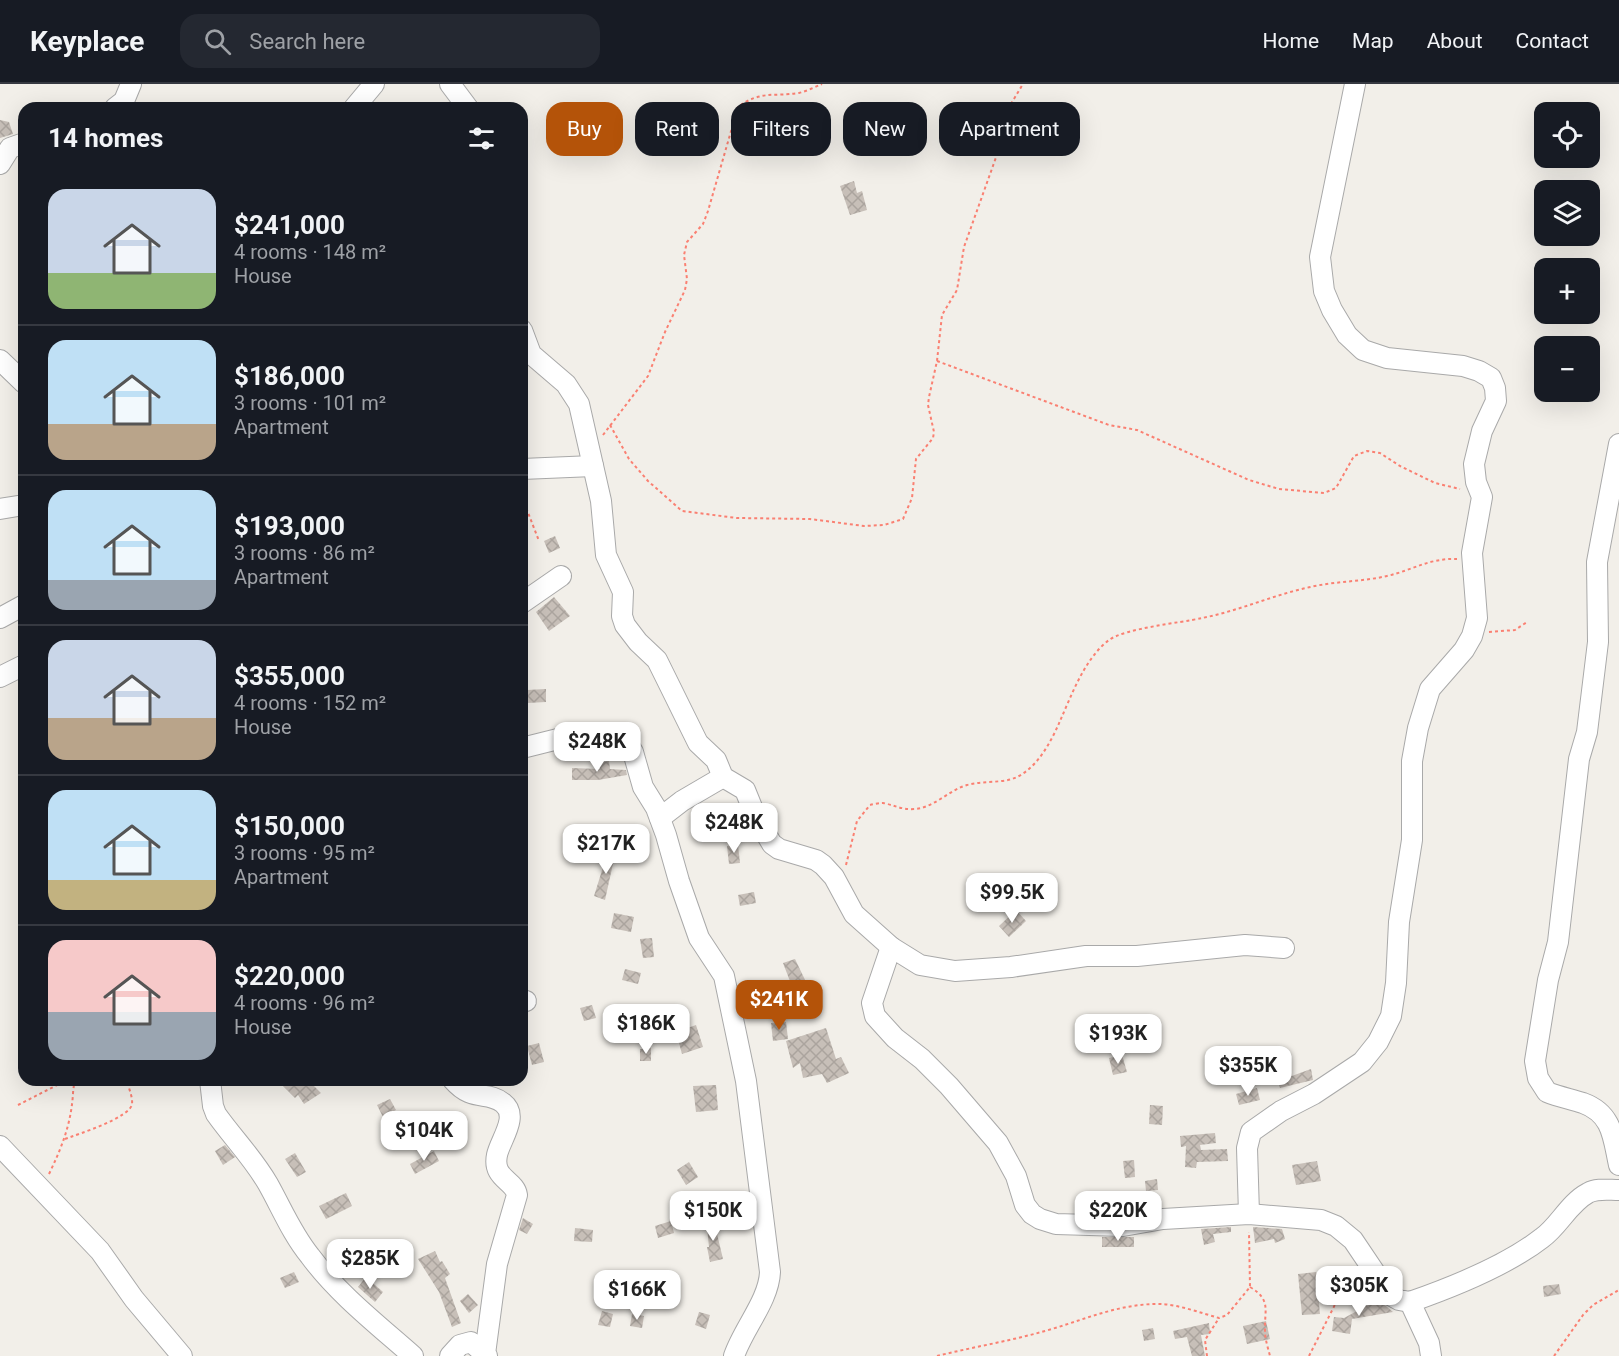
<!DOCTYPE html>
<meta charset="utf-8">
<style>
body{margin:0;font-family:Roboto,sans-serif;background:#242831;color:#f1f3f6;height:100vh;display:flex;flex-direction:column;font-size:22px;white-space:nowrap}
*{box-sizing:border-box;margin:0}
p{font-size:20px;color:#9ea1a6}
.icon{flex:none;width:33px;height:33px;fill:none;stroke:currentColor;stroke-width:2;stroke-linecap:round;stroke-linejoin:round}
.map{position:relative;flex:1;overflow:hidden}
.drawer{position:absolute;left:18px;top:18px;width:510px;height:984px;display:flex;flex-direction:column;background:#171b24;border-radius:18px;box-shadow:0 6px 24px #0002}
.drawer>*{flex:none}
.guide{position:absolute;left:546px;top:18px;width:570px;height:54px;display:flex;gap:12px}
.tools{position:absolute;left:1534px;top:18px;display:grid;gap:12px}
.tools a{display:grid;place-items:center;width:66px;height:66px;border-radius:12px;background:#171b24;box-shadow:0 6px 24px #0002;font-size:30px}
.price{position:absolute;translate:-50% -51px;padding:0 14px;border-radius:12px;background:#fff;color:#222;font-size:20px;line-height:39px;filter:drop-shadow(0 2px 3px #0008)}
.price::after{content:'';position:absolute;left:50%;top:36px;width:18px;height:14px;margin-left:-9px;background:inherit;clip-path:polygon(0 0,100% 0,50% 100%)}
.price.active{background:#b45309;color:#fff}
ul{padding:0;list-style:none}
li{display:flex;align-items:center;gap:18px;height:150px;padding:0 30px}
li+li{border-top:2px solid #363941}
li span{display:grid;place-items:center;flex:none;width:168px;height:120px;border-radius:18px;color:#555}
li>.icon{margin-inline-start:auto}
span .icon{width:72px;height:72px;fill:#fffc;stroke-width:1}
li b{font-size:26px}
h2{display:flex;justify-content:space-between;align-items:center;height:72px;padding:0 30px;font-size:26px}
.tag{padding:0 21px;border-radius:18px;background:#171b24;box-shadow:0 6px 24px #0002;font-size:21px;line-height:54px}
.tag.active{background:#b45309;color:#fff}
header{display:flex;align-items:center;gap:36px;box-sizing:border-box;height:84px;padding:0 30px;background:#171b24;border-bottom:2px solid #363941}
header strong{font-size:28px}
nav{display:flex;gap:33px;margin-inline-start:auto;font-size:21px}
.search{width:420px;height:54px;background:#242831;display:flex;align-items:center;gap:15px;box-sizing:border-box;padding:0 21px;border-radius:18px;color:#9ea1a6;font-size:22px}
.map>svg:first-child{display:block}
.building{fill:url(#building-cross-hatch)}
.lines{fill:none;stroke-linecap:round;stroke-linejoin:round}
.minor-casing{stroke:#a9a9a9;stroke-width:22}
.path{stroke:#fa8072;stroke-width:2;stroke-dasharray:3 3;stroke-linecap:butt}
.minor{stroke:#fff;stroke-width:20}
</style>
<header>
<strong>Keyplace</strong>
<div class="search"><svg class="icon" aria-label="search" viewBox="0 0 24 24"><circle cx="10" cy="10" r="6"/><path d="M15 15l6 6"/></svg>Search here</div>
<nav><a>Home</a><a>Map</a><a>About</a><a>Contact</a></nav>
</header>
<div class="map">
<svg width="1619" height="1272" viewBox="0 0 1619 1272">
<defs>
<pattern id="building-cross-hatch" width="8" height="8" patternUnits="userSpaceOnUse" patternTransform="scale(1.5)"><rect width="8" height="8" fill="#c7bfb8"/><path d="M0 0l8 8M0 8l8-8" fill="none" stroke="#aba49e"/></pattern>
</defs>
<rect width="100%" height="100%" fill="#f2efe9"/>
<!-- building -->
<g class="building">
<polygon points="0,36 9,38 13,50 0,54"/>
<polygon points="854,97 857,109 862,107 867,126 850,131 840,102"/>
<polygon points="555,452 560,464 549,469 544,457"/>
<polygon points="554,513 570,532 549,547 536,528"/>
<polygon points="546,605 546,618 527,619 527,606"/>
<polygon points="609,677 610,685 626,686 627,691 598,696 572,696 572,684 600,685 598,679"/>
<polygon points="738,761 740,779 729,780 727,762"/>
<polygon points="609,764 616,766 605,816 594,812"/>
<polygon points="754,808 756,819 740,822 738,811"/>
<polygon points="1016,826 1026,837 1009,853 999,842"/>
<polygon points="614,829 634,833 631,848 611,844"/>
<polygon points="652,854 654,873 643,874 640,855"/>
<polygon points="795,875 807,900 793,905 783,879"/>
<polygon points="625,885 641,889 638,900 622,896"/>
<polygon points="592,921 596,934 584,937 580,924"/>
<polygon points="786,938 788,955 773,957 771,939"/>
<polygon points="696,941 703,963 682,970 676,948"/>
<polygon points="826,944 836,975 841,973 849,989 827,999 822,990 803,994 800,979 793,984 786,957"/>
<polygon points="539,959 544,978 532,981 527,962"/>
<polygon points="651,964 651,977 640,977 640,965"/>
<polygon points="1122,971 1127,988 1113,991 1109,974"/>
<polygon points="1311,985 1313,996 1280,1004 1278,997"/>
<polygon points="277,996 308,996 321,1009 304,1020 298,1011 295,1014"/>
<polygon points="716,1001 718,1026 696,1028 693,1002"/>
<polygon points="1257,1004 1260,1016 1239,1021 1236,1010"/>
<polygon points="390,1015 396,1026 383,1033 377,1021"/>
<polygon points="1150,1021 1163,1022 1162,1041 1149,1040"/>
<polygon points="1215,1049 1216,1059 1200,1061 1201,1066 1227,1065 1228,1077 1197,1078 1196,1084 1185,1083 1186,1062 1181,1063 1180,1052"/>
<polygon points="225,1061 235,1073 223,1081 215,1067"/>
<polygon points="434,1067 439,1077 415,1090 410,1080"/>
<polygon points="295,1069 306,1088 297,1093 285,1075"/>
<polygon points="1134,1076 1135,1093 1125,1094 1123,1077"/>
<polygon points="1317,1077 1321,1097 1296,1101 1292,1081"/>
<polygon points="689,1078 698,1093 686,1101 677,1086"/>
<polygon points="1157,1095 1158,1106 1146,1107 1145,1097"/>
<polygon points="346,1109 352,1122 326,1135 319,1122"/>
<polygon points="713,1133 723,1175 710,1178 707,1163 709,1163 706,1134"/>
<polygon points="523,1134 533,1140 527,1150 519,1146"/>
<polygon points="671,1137 674,1149 658,1154 655,1142"/>
<polygon points="1231,1143 1231,1148 1213,1150 1215,1158 1204,1161 1201,1145"/>
<polygon points="1253,1143 1282,1145 1285,1155 1275,1159 1274,1155 1255,1159"/>
<polygon points="575,1144 593,1146 592,1158 574,1157"/>
<rect x="1102" y="1153" width="32" height="10"/>
<polygon points="368,1160 377,1172 362,1183 354,1171"/>
<polygon points="435,1167 440,1178 442,1177 450,1190 445,1194 461,1239 452,1243 439,1208 418,1175"/>
<polygon points="294,1188 299,1198 285,1204 280,1194"/>
<polygon points="1316,1188 1320,1230 1302,1231 1298,1190"/>
<polygon points="366,1193 383,1208 375,1218 358,1203"/>
<polygon points="1559,1200 1561,1210 1544,1213 1543,1202"/>
<polygon points="468,1210 478,1221 469,1229 460,1217"/>
<polygon points="1380,1217 1393,1228 1352,1235 1350,1250 1332,1247 1334,1233 1344,1234 1374,1218"/>
<polygon points="602,1227 613,1230 610,1243 598,1241"/>
<polygon points="699,1228 710,1231 706,1245 695,1241"/>
<polygon points="632,1230 644,1232 642,1244 630,1242"/>
<polygon points="1266,1237 1270,1255 1247,1260 1243,1242"/>
<polygon points="1209,1239 1210,1250 1201,1251 1205,1272 1192,1272 1187,1253 1175,1255 1173,1247"/>
<polygon points="1153,1244 1155,1255 1144,1257 1142,1246"/>
</g>
<g class="lines">
<!-- minor casing -->
<g class="minor-casing">
<g id="minor">
<polyline points="450,0 468,24"/>
<polyline points="115,24 124,17 131,0"/>
<polyline points="354,24 374,0"/>
<polyline points="0,80 10,64 24,59"/>
<polyline points="522,246 531,270 566,300 579,320 601,417 606,471 623,508 622,532 625,541 638,558 657,576 698,659 716,676 723,693 745,706 756,733 772,760 779,765 816,776 823,781 834,793 854,830 891,863 920,881 955,887 1011,883 1086,872 1137,872 1245,861 1284,864"/>
<polyline points="0,276 24,299"/>
<path d="M1619,360L1597,478L1598,558L1587,648L1579,675L1558,858L1548,896L1535,977L1538,994L1547,1008C1559,1013 1571,1015 1583,1019C1613,1030 1613,1054 1619,1081"/>
<polyline points="522,385 593,382"/>
<polyline points="0,425 24,421"/>
<polyline points="522,519 561,492"/>
<polyline points="0,534 24,521"/>
<polyline points="0,593 24,581"/>
<path d="M522,664L566,653L596,649L622,655L626,657L633,668L643,703L656,724L666,751L679,797L699,854L724,892L746,997L770,1188C769,1216 743,1245 734,1272"/>
<polyline points="660,734 682,717 723,693"/>
<path d="M891,863L872,919L875,932L895,954L922,975L949,1002L998,1059L1016,1092L1025,1121L1032,1130L1040,1135L1056,1140L1123,1142L1163,1135L1249,1130L1321,1136L1336,1142L1353,1156L1390,1211L1399,1216L1410,1218C1453,1203 1506,1182 1542,1154C1559,1142 1569,1119 1588,1109C1597,1104 1608,1106 1619,1106"/>
<polyline points="522,916 526,917"/>
<path d="M210,996L213,1022L216,1030C233,1054 253,1074 268,1100C282,1125 292,1150 310,1172C338,1210 378,1241 413,1272"/>
<path d="M453,996C473,1019 487,1006 503,1019C520,1032 500,1056 497,1071C492,1095 515,1096 517,1111L497,1180L485,1270"/>
<polyline points="0,1062 100,1167 134,1215 182,1272"/>
<polyline points="1249,1130 1247,1064 1251,1048 1281,1027 1314,1010 1362,978 1378,958 1391,932 1396,899 1399,838 1412,756 1412,677 1418,644 1430,605 1464,566 1472,552 1477,534 1472,469 1482,413 1476,398 1474,380 1482,347 1496,317 1495,304 1491,294 1479,287 1463,282 1387,274 1363,266 1347,251 1332,226 1324,207 1320,173 1355,0"/>
<polyline points="1410,1218 1429,1259 1431,1272"/>
<polyline points="450,1272 460,1261 471,1258 487,1272"/>
</g>
</g>
<!-- path -->
<g class="path">
<polyline points="937,277 1109,341 1137,346 1249,396 1279,405 1324,409 1336,404 1354,372 1367,367 1380,369 1400,382 1435,399 1460,405"/>
<polyline points="610,341 629,375 648,397 682,427 737,434 810,435 864,442 884,441 903,435 912,414 916,375 933,354 934,348 928,321 929,313 937,277 942,231 957,206 964,163 999,65 1006,28 1023,0"/>
<path d="M603,351L648,292L665,248L685,206L687,195L684,171L687,158L703,140L708,127L738,23C761,6 774,13 799,9C807,7 815,3 822,0"/>
<polyline points="522,413 539,457"/>
<polyline points="1489,548 1515,546 1527,538"/>
<path d="M846,781L857,737L870,721C874,720 879,719 883,719C894,721 902,726 914,725C934,724 949,706 967,701C982,697 998,699 1012,695C1036,687 1051,658 1060,637C1072,610 1085,574 1109,556C1126,544 1180,539 1202,534C1238,527 1271,512 1306,504C1333,497 1361,498 1387,492C1413,486 1429,474 1457,475"/>
<polyline points="18,1021 67,996"/>
<path d="M65,1055C78,1050 130,1034 132,1020C133,1013 128,1003 127,996"/>
<path d="M49,1090C62,1063 71,1040 73,1010C73,1004 75,1001 73,996"/>
<path d="M1250,1203C1272,1216 1264,1227 1265,1247C1265,1255 1268,1264 1270,1272"/>
<path d="M937,1272C973,1263 1010,1257 1045,1247C1084,1236 1120,1219 1161,1220C1180,1221 1201,1229 1219,1234L1227,1231L1250,1203L1249,1148"/>
<polyline points="1207,1272 1205,1256 1219,1234"/>
<polyline points="1309,1272 1353,1185"/>
<polyline points="1554,1272 1583,1231 1593,1221 1619,1206"/>
</g>
<!-- minor -->
<use href="#minor" class="minor"/>
</g>
</svg>
<div class="tools">
<a><svg class="icon" aria-label="locate" viewBox="0 0 24 24"><circle cx="12" cy="12" r="6"/><path d="M12 2v4M12 18v4M2 12h4M18 12h4"/></svg></a>
<a><svg class="icon" aria-label="layers" viewBox="0 0 24 24"><path d="M12 4l9 5-9 5-9-5zM3 14l9 5 9-5"/></svg></a>
<a>+</a>
<a>−</a>
</div>
<b class="price" style="left:597px;top:689px">$248K</b>
<b class="price" style="left:734px;top:770px">$248K</b>
<b class="price" style="left:606px;top:791px">$217K</b>
<b class="price" style="left:1012px;top:840px">$99.5K</b>
<b class="price active" style="left:779px;top:947px">$241K</b>
<b class="price" style="left:646px;top:971px">$186K</b>
<b class="price" style="left:1118px;top:981px">$193K</b>
<b class="price" style="left:1248px;top:1013px">$355K</b>
<b class="price" style="left:424px;top:1078px">$104K</b>
<b class="price" style="left:713px;top:1158px">$150K</b>
<b class="price" style="left:1118px;top:1158px">$220K</b>
<b class="price" style="left:370px;top:1206px">$285K</b>
<b class="price" style="left:1359px;top:1233px">$305K</b>
<b class="price" style="left:637px;top:1237px">$166K</b>
<div class="guide">
<a class="tag active">Buy</a>
<a class="tag">Rent</a>
<a class="tag">Filters</a>
<a class="tag">New</a>
<a class="tag">Apartment</a>
</div>
<section class="drawer">
<h2>14 homes<svg class="icon" aria-label="filters" viewBox="0 0 24 24"><path d="M4 7h16M4 17h16"/><circle cx="9" cy="7" r="2"/><circle cx="15" cy="17" r="2"/></svg></h2>
<ul>
<li><span style="background:linear-gradient(#c9d6e8 70%,#8fb573 0)"><svg class="icon" aria-label="home" viewBox="0 0 24 24"><path d="M3 11l9-7 9 7M6 9v11h12V9"/></svg></span><div><b>$241,000</b><p>4 rooms · 148 m²</p><p>House</p></div></li>
<li><span style="background:linear-gradient(#bfe0f5 70%,#b9a48a 0)"><svg class="icon" aria-label="home" viewBox="0 0 24 24"><path d="M3 11l9-7 9 7M6 9v11h12V9"/></svg></span><div><b>$186,000</b><p>3 rooms · 101 m²</p><p>Apartment</p></div></li>
<li><span style="background:linear-gradient(#bfe0f5 75%,#9aa5b1 0)"><svg class="icon" aria-label="home" viewBox="0 0 24 24"><path d="M3 11l9-7 9 7M6 9v11h12V9"/></svg></span><div><b>$193,000</b><p>3 rooms · 86 m²</p><p>Apartment</p></div></li>
<li><span style="background:linear-gradient(#c9d6e8 65%,#b9a48a 0)"><svg class="icon" aria-label="home" viewBox="0 0 24 24"><path d="M3 11l9-7 9 7M6 9v11h12V9"/></svg></span><div><b>$355,000</b><p>4 rooms · 152 m²</p><p>House</p></div></li>
<li><span style="background:linear-gradient(#bfe0f5 75%,#c2b280 0)"><svg class="icon" aria-label="home" viewBox="0 0 24 24"><path d="M3 11l9-7 9 7M6 9v11h12V9"/></svg></span><div><b>$150,000</b><p>3 rooms · 95 m²</p><p>Apartment</p></div></li>
<li><span style="background:linear-gradient(#f6c9c9 60%,#9aa5b1 0)"><svg class="icon" aria-label="home" viewBox="0 0 24 24"><path d="M3 11l9-7 9 7M6 9v11h12V9"/></svg></span><div><b>$220,000</b><p>4 rooms · 96 m²</p><p>House</p></div></li>
</ul>
</section>
</div>
